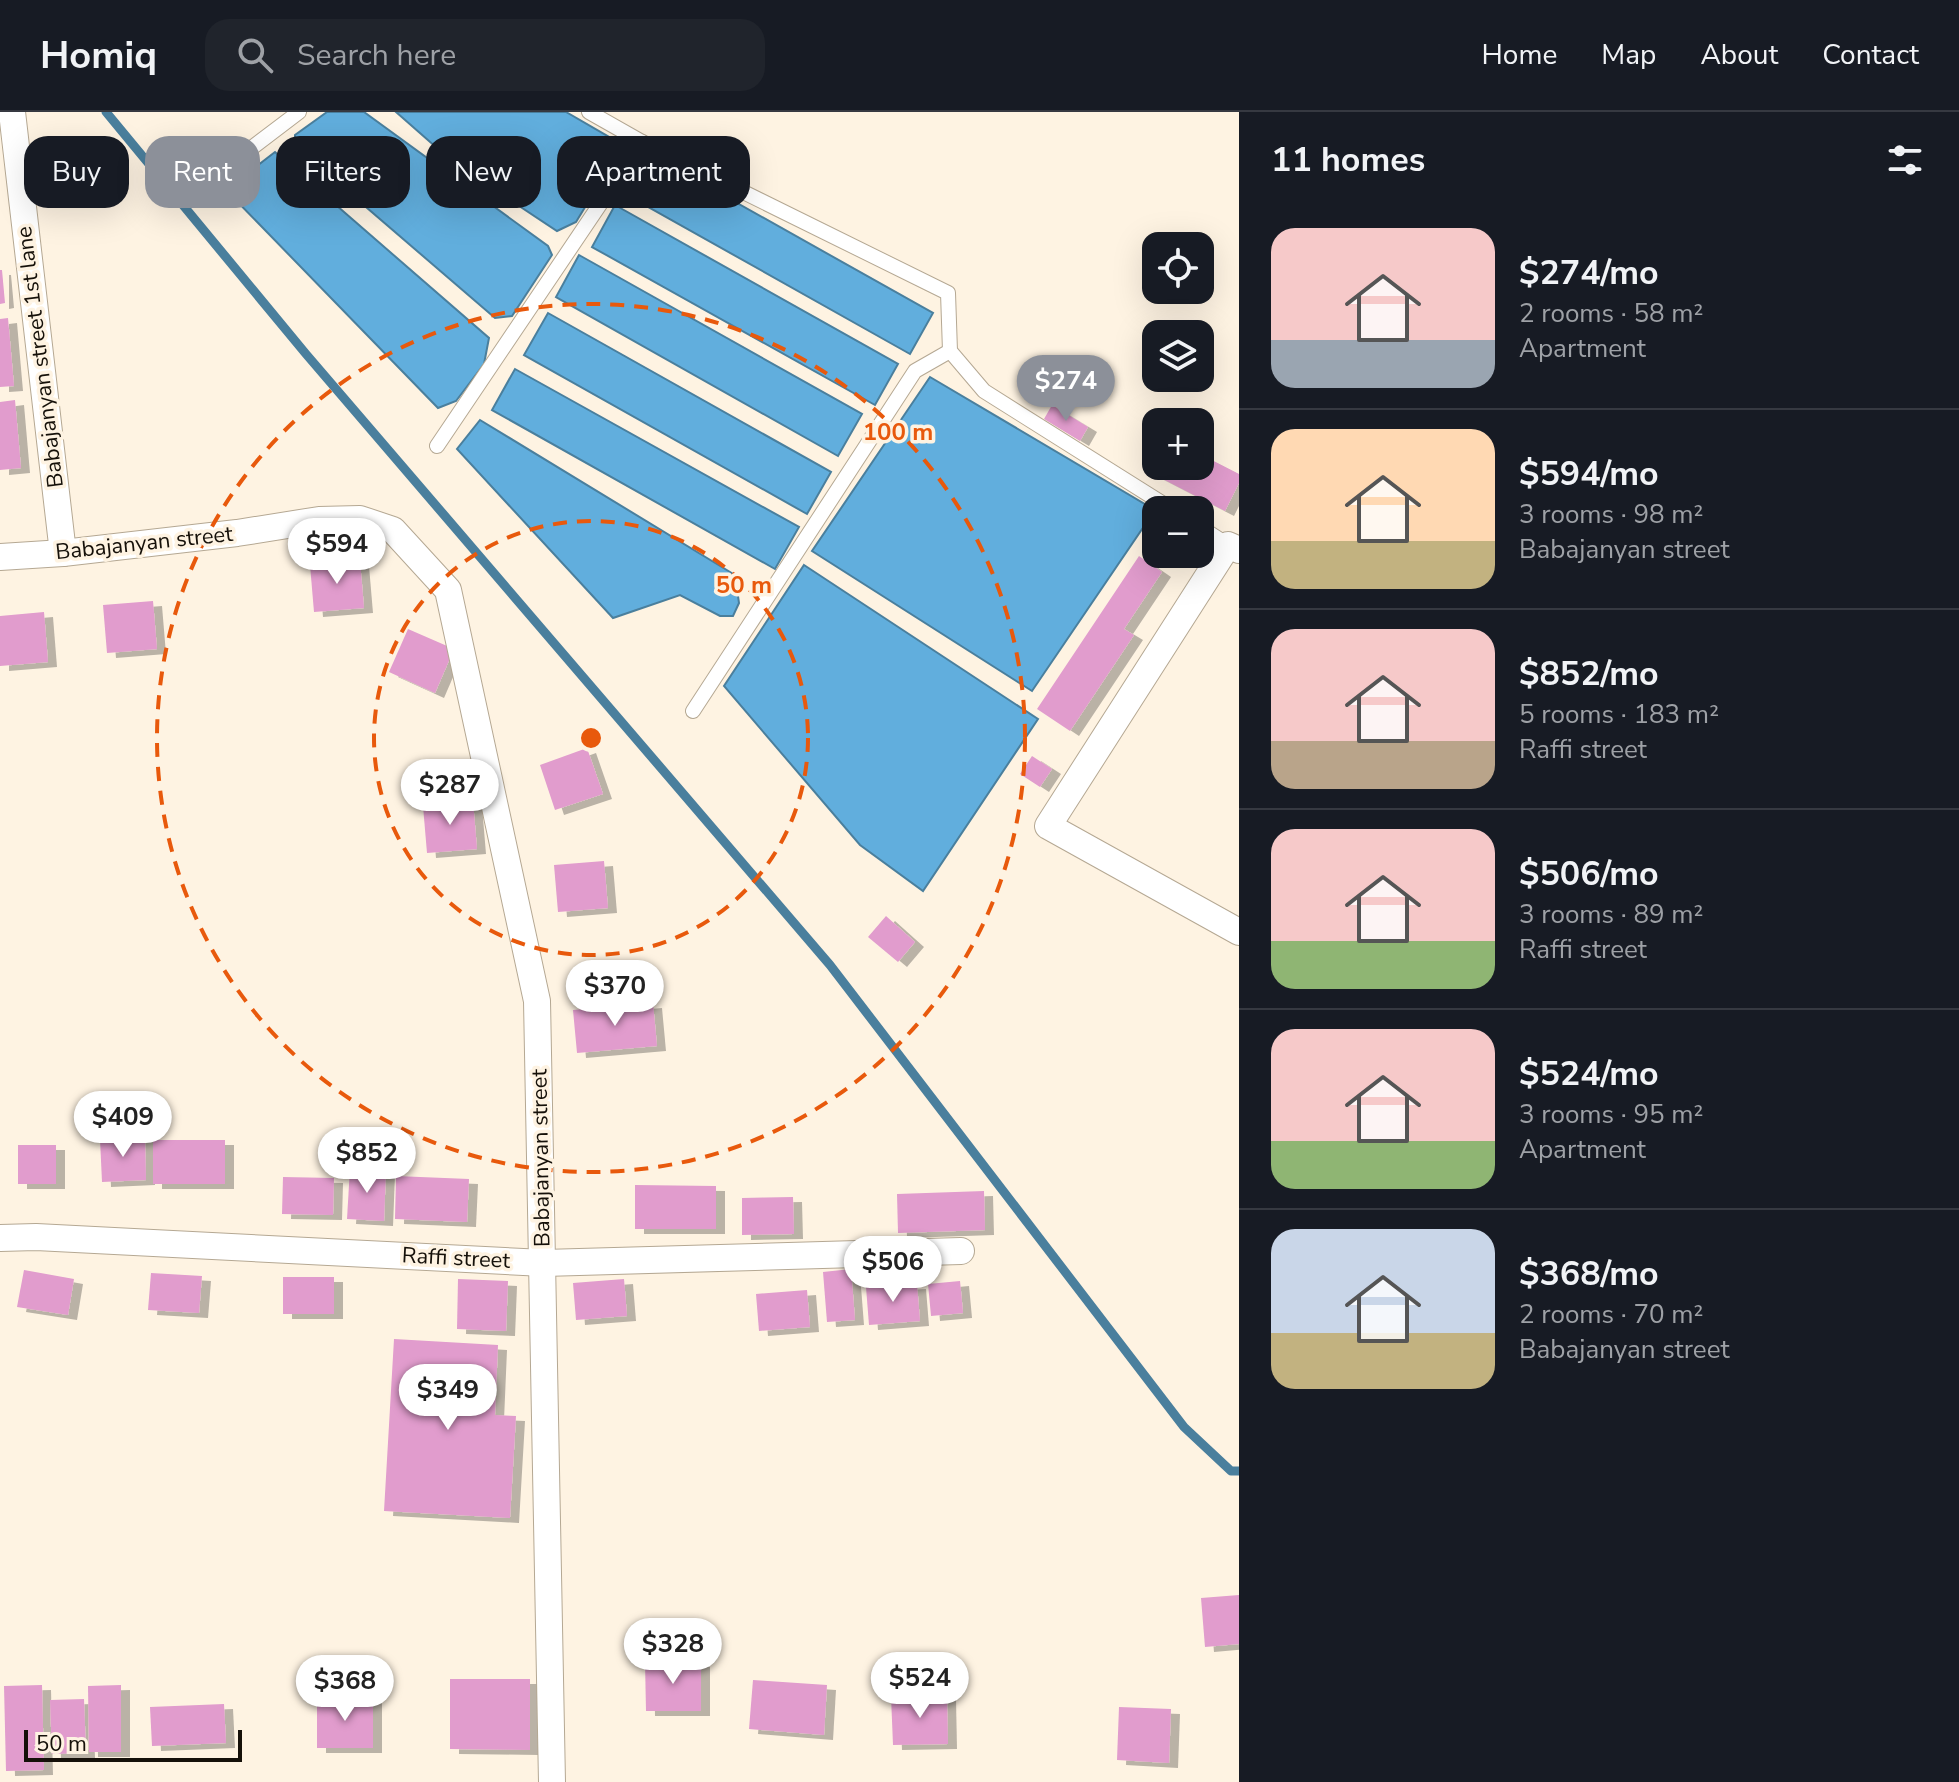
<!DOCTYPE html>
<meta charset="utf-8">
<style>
body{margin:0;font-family:"Nunito Sans",sans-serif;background:#20242c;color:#f1f3f6;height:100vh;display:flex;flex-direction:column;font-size:30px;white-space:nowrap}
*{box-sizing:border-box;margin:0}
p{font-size:26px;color:#9ea1a6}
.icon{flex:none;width:44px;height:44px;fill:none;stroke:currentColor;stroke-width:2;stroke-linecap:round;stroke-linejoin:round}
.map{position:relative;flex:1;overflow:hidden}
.sheet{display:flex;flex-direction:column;background:#171b24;width:720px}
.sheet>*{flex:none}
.guide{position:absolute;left:24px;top:24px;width:760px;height:72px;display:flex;gap:16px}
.buttons{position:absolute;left:1142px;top:120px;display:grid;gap:16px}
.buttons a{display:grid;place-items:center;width:72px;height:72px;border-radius:16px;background:#171b24;box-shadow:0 8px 32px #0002;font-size:40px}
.scale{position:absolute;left:24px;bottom:20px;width:218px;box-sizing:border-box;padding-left:8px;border:4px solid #151009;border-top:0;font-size:22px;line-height:28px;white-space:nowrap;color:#151009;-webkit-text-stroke:6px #fef3e2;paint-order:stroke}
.price{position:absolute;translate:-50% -68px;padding:0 18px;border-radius:28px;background:#fff;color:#222;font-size:26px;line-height:52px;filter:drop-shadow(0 2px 4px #0008)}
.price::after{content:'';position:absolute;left:50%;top:48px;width:24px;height:18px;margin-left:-12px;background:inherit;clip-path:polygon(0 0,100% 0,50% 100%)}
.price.selected{background:#8c9099;color:#fff}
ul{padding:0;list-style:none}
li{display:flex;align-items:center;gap:24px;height:200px;padding:0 32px}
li+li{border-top:2px solid #363941}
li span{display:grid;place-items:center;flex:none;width:224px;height:160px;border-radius:24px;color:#555}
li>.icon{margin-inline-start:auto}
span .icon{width:96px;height:96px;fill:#fffc;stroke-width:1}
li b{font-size:34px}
h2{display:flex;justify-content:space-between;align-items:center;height:96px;padding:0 32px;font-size:34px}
.chip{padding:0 28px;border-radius:24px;background:#171b24;box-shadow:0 8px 32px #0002;font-size:28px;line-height:72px}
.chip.selected{background:#8c9099;color:#fff}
header{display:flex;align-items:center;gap:48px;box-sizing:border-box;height:112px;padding:0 40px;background:#171b24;border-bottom:2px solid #363941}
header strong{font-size:38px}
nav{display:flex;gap:44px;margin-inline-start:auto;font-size:28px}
.search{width:560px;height:72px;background:#20242c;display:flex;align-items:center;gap:20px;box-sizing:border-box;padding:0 28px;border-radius:24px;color:#9ea1a6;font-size:30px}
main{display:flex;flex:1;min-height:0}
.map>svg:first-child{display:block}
.water{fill:#61aedd;stroke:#4a7f9d;stroke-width:2}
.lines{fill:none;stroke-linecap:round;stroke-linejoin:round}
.stream{stroke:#4a7f9d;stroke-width:9}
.building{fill:#e19ccd;filter:url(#shadow)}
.lane-casing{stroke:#b5a893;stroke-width:16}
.street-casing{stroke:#b5a893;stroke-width:28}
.lane{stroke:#fff;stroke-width:14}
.street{stroke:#fff;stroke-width:26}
.ring{fill:none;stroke:#e8590c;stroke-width:4;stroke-dasharray:14 10}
.labels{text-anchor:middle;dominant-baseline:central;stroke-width:7;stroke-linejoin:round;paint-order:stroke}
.street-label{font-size:22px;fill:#151009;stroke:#fef3e2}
.centre{fill:#e8590c;stroke:#fef3e2;stroke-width:4}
.ring-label{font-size:24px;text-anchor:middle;font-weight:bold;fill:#e8590c;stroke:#fef3e2;stroke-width:7;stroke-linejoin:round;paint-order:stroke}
</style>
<header>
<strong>Homiq</strong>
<div class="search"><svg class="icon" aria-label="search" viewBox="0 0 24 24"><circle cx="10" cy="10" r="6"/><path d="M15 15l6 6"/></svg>Search here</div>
<nav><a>Home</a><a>Map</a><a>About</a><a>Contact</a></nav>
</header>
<main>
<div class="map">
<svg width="1239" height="1670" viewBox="0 0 1239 1670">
<defs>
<filter id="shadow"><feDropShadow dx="9" dy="5" stdDeviation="0" flood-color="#0004"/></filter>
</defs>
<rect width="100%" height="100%" fill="#fef3e2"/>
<!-- water -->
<g class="water">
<polygon points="327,0 364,0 548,134 552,143 512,204 495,206 295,34 295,23"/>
<polygon points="396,0 566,0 616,29 618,41 576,110 557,119 454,51"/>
<polygon points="275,40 489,226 484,252 456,289 438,296 226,78"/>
<polygon points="650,42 933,201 910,242 627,83"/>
<polygon points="615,93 898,252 875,293 592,135"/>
<polygon points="579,143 862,302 838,344 556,185"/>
<polygon points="548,201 831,360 807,402 524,243"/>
<polygon points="515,257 799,415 775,457 492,298"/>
<polygon points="930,265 1155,398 1032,579 812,439"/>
<polygon points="480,308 735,463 739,491 733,504 720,504 680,483 613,506 457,337"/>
<polygon points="804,453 1038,607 923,779 860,733 724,574"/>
</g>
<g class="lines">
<!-- stream -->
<polyline class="stream" points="106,0 306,242 830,853 1184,1315 1231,1359 1239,1359"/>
</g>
<!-- building -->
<g class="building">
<polygon points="0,158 2,158 5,191 0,192"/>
<polygon points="8,206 14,274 0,275 0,207"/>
<polygon points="15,288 21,356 0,358 0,290"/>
<polygon points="1052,293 1088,315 1080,329 1044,307"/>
<polygon points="1200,342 1239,362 1239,371 1225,399 1149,360 1156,346 1156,354 1200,354"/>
<polygon points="1139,444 1162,460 1124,517 1134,523 1070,619 1037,597"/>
<polygon points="360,449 364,496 314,500 310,453"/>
<polygon points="153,489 157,537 107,541 103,493"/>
<polygon points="44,500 48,550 0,554 0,504"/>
<polygon points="408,517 454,537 435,581 389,560"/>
<polygon points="587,636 603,682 555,698 540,653"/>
<polygon points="1032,644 1052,657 1040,675 1020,662"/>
<polygon points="473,689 477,737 427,741 423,694"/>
<polygon points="604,749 608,796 558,800 554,753"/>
<polygon points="886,804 915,830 898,850 868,825"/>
<polygon points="653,891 657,934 577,941 573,898"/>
<polygon points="145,1025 146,1068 102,1070 100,1027"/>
<rect x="153" y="1028" width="72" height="44"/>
<rect x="18" y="1033" width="38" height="39"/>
<polygon points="350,1056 386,1058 384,1109 347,1107"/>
<polygon points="396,1064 469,1067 467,1110 395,1107"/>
<polygon points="283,1065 334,1066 333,1103 282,1102"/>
<polygon points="635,1073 716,1074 716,1117 635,1117"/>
<polygon points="984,1079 985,1118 898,1121 897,1082"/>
<polygon points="793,1085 794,1122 742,1123 742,1086"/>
<polygon points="851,1157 855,1208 827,1210 823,1160"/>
<polygon points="24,1158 74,1167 68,1203 17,1195"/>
<polygon points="151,1161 202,1164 199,1201 148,1198"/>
<rect x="283" y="1165" width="51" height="37"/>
<polygon points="458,1167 508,1169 506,1219 457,1217"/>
<polygon points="624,1167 627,1204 576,1208 573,1171"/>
<polygon points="960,1169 963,1201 931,1204 928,1172"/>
<polygon points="917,1172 920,1209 869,1213 866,1175"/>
<polygon points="807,1178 810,1215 759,1219 756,1182"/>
<polygon points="394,1227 498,1233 495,1303 516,1304 510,1406 384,1399"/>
<polygon points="1239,1483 1239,1532 1205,1535 1201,1486"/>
<polygon points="645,1550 701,1550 701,1599 646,1599"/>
<polygon points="450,1567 530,1567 530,1638 450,1637"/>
<polygon points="753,1568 827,1573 824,1623 749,1617"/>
<polygon points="42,1573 44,1658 6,1659 4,1574"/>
<polygon points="121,1573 121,1640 89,1640 88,1574"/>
<polygon points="947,1582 948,1632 893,1633 891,1584"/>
<polygon points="373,1586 373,1636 317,1636 317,1587"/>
<polygon points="84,1587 86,1641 52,1642 50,1588"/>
<polygon points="224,1592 226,1631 152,1634 150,1595"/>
<polygon points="1119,1595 1171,1597 1169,1651 1117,1648"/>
</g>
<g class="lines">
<!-- lane casing -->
<g class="lane-casing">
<g id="lane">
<polyline points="589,0 642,30 948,181 950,239 984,279 1173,398"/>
<polyline points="212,66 299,0"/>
<polyline points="437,334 642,30"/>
<polyline points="1200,415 1228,433"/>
<polyline points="693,599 915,259 950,239"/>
</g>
</g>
<!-- street casing -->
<g class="street-casing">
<g id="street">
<polyline points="12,0 63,441"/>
<polyline points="1239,438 1228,433 1048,714 1239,820"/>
<polyline points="0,445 63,441 237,421 319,408 360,407 393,418 448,478 537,889 552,1670"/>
<polyline points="0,1126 36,1125 544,1151 961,1139"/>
</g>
</g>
<!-- lane -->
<use href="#lane" class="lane"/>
<!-- street -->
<use href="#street" class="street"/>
</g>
<!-- distance rings -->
<g class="ring">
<circle cx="591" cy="626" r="217"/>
<circle cx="591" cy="626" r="434"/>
</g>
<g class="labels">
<!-- street labels -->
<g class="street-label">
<text transform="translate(40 245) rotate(-97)">Babajanyan street 1st lane</text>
<text transform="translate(144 431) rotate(-6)">Babajanyan street</text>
<text transform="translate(541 1046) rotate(-91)">Babajanyan street</text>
<text transform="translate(456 1146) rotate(3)">Raffi street</text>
</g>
</g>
<circle cx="591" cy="626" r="12" class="centre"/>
<g class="ring-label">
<text x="898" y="328">100 m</text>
<text x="744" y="481">50 m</text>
</g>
</svg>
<div class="buttons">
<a><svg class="icon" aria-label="locate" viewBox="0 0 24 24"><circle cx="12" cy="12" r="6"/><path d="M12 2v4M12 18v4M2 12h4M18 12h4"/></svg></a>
<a><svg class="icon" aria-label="layers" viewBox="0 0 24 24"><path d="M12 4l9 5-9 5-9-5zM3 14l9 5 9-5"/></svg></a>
<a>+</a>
<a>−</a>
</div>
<div class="scale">50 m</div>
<b class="price selected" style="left:1066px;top:311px">$274</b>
<b class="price" style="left:337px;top:474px">$594</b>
<b class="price" style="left:450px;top:715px">$287</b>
<b class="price" style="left:615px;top:916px">$370</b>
<b class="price" style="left:123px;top:1047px">$409</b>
<b class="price" style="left:367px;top:1083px">$852</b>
<b class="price" style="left:893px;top:1192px">$506</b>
<b class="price" style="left:448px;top:1320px">$349</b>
<b class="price" style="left:673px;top:1574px">$328</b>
<b class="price" style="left:920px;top:1608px">$524</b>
<b class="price" style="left:345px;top:1611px">$368</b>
<div class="guide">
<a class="chip">Buy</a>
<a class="chip selected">Rent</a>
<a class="chip">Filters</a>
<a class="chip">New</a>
<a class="chip">Apartment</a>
</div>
</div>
<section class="sheet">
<h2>11 homes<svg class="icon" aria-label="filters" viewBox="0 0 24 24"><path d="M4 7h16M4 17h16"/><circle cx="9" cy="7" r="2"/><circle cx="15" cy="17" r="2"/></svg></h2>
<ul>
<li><span style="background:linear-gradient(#f6c9c9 70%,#9aa5b1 0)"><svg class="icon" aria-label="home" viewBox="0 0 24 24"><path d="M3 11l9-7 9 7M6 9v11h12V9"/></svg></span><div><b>$274/mo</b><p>2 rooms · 58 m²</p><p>Apartment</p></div></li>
<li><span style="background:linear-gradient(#ffd9b3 70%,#c2b280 0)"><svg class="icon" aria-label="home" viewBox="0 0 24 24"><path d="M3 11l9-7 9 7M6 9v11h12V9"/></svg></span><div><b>$594/mo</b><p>3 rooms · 98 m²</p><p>Babajanyan street</p></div></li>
<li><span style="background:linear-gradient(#f6c9c9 70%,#b9a48a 0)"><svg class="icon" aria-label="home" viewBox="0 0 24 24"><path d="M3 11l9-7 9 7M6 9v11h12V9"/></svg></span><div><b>$852/mo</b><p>5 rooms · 183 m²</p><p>Raffi street</p></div></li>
<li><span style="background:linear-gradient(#f6c9c9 70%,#8fb573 0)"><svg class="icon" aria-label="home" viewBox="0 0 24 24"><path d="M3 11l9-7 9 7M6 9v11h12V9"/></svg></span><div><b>$506/mo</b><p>3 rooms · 89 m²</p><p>Raffi street</p></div></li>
<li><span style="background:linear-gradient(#f6c9c9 70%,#8fb573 0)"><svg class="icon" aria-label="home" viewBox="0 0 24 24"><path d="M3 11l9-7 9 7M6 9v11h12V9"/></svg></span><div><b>$524/mo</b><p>3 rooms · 95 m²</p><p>Apartment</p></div></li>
<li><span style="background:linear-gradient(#c9d6e8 65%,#c2b280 0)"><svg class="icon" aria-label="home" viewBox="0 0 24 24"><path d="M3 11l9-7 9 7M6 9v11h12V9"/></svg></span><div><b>$368/mo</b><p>2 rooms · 70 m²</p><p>Babajanyan street</p></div></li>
</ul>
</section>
</main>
